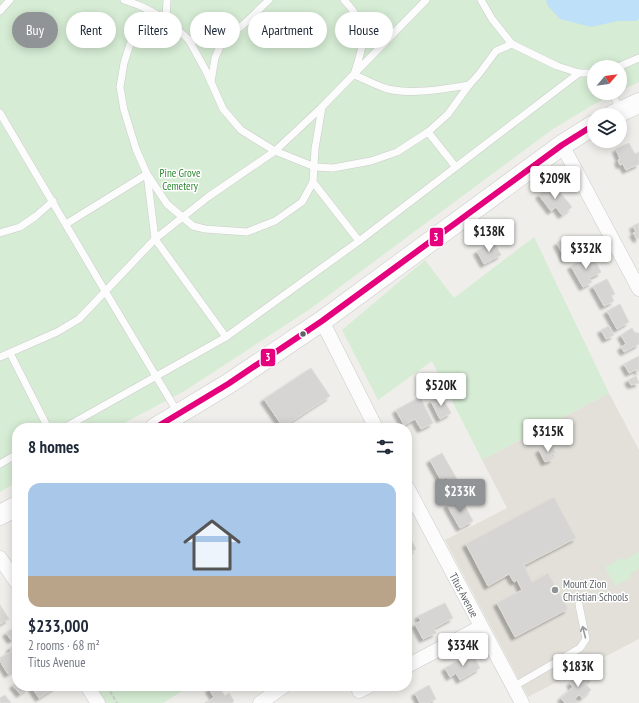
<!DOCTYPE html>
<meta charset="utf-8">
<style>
body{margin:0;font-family:"PT Sans Narrow",sans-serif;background:#f6f6f7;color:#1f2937;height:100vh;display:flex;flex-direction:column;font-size:15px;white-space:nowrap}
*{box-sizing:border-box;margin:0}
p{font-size:13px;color:#747a83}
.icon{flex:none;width:22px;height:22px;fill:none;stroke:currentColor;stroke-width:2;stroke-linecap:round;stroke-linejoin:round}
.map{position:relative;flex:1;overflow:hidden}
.drawer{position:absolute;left:12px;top:423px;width:400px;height:268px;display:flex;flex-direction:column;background:#fff;border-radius:16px;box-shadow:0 2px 10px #0003}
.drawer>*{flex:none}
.hud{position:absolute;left:12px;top:12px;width:400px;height:36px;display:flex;gap:8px}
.needle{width:26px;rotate:62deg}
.tools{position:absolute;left:587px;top:60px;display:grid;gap:8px}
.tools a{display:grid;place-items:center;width:40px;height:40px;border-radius:50%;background:#fff;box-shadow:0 2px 10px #0003;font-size:20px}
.price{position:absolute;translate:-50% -34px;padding:0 9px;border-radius:4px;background:#fff;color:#222;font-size:13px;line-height:26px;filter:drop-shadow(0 1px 2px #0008)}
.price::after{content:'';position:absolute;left:50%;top:24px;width:12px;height:9px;margin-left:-6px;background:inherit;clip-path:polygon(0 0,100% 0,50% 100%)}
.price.active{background:#919496;color:#fff}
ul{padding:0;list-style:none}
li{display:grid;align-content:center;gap:8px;height:212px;padding:0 16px}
li span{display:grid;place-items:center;height:124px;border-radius:12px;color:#555}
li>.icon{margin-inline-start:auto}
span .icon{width:72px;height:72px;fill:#fffc;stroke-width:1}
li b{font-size:17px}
h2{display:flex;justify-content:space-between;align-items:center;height:48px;padding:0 16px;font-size:17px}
.pill{padding:0 14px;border-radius:18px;background:#fff;box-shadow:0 2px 10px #0003;font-size:14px;line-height:36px}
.pill.active{background:#919496;color:#fff}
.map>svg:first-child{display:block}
.education{fill:#e2e0d9}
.green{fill:#d6ecd4}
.water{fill:#bee0f9}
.building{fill:#d6d5d3;stroke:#deddd8;filter:url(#shadow)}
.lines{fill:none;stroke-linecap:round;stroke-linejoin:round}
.service-casing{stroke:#ccc;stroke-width:8}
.minor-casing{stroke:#ccc;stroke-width:15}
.secondary-casing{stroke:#cbcbca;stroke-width:21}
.path{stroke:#c9d0cc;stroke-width:2;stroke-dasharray:4 2;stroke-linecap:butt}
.service{stroke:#fdfcfc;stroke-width:7}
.minor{stroke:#fdfcfc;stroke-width:14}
.secondary{stroke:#fdfcfc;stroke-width:20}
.bus-1-casing{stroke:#fff;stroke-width:9}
.bus-1{stroke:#e5007d;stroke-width:6}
.oneway{stroke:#96999c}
.bus-dot{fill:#5e6368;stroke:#fff;stroke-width:1.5}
.poi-dot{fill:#919496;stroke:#fff;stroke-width:1.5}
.labels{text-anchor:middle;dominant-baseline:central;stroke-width:3;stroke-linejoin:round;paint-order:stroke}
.park-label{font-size:11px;fill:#2e8731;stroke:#fff}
.poi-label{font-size:11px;fill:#5e6368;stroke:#fff;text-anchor:start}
.street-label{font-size:11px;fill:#5e6368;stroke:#fff}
.line-badge{stroke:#fff;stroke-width:1.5}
.badge-label{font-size:11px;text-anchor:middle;font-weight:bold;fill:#fff}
</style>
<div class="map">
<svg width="639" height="703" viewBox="0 0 639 703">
<defs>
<filter id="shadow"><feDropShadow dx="-3.5" dy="3.5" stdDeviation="1" flood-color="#0004"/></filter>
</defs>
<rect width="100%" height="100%" fill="#efeeea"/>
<!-- education -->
<polygon class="education" points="609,393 639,450 639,639 528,697 445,540 507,508 482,460"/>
<!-- green -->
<g class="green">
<polygon points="0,0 639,0 639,82 620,91 620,67 594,67 594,93 616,93 591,106 553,129 310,309 186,390 115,428 17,428 17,482 0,492"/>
<polygon points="534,237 609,393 482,460 432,361 378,400 342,330 425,260 454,298"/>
<polygon points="639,552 639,569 630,574 632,577 615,586 605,567 622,558 624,560"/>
<polygon points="94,686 190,686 163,703 105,703"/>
</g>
<!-- water -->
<polygon class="water" points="546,0 639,0 639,19 636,21 618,21 591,27 560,19 548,6"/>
<!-- building -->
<g class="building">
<polygon points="629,143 635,154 639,152 639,164 626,170 623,164 620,165 618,160 620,159 616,149"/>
<polygon points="553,184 572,207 562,215 556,207 551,211 539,195"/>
<polygon points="639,223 639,238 637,239 633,233 636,232 633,226"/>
<polygon points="570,236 579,252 565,259 557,243"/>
<polygon points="494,242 501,255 484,264 477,251"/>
<polygon points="592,255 601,272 589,278 592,282 583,287 571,266"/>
<polygon points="607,279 615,294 611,296 614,301 604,306 593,286"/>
<polygon points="620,304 629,322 617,329 607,311"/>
<polygon points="609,326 614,335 606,339 601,330"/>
<polygon points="632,328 635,333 637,332 639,334 639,344 624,352 621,347 626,344 621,335"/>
<polygon points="639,356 639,372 637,369 629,373 624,364"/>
<polygon points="311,368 330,396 283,427 264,399"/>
<polygon points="636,376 639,383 631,385 628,380"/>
<polygon points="441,395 451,413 440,419 431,401"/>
<polygon points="420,397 433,423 421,429 415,419 404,425 396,410"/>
<polygon points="551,443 556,453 551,455 553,459 545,462 539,450"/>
<polygon points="442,453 462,488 449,495 445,487 450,484 446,477 441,480 430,460"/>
<polygon points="554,497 576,538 524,565 532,582 548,573 568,609 515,637 497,603 522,590 517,580 514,582 509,574 488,586 466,544"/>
<polygon points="461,498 473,521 460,528 447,505"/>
<polygon points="410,538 416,549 407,554 407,539"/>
<polygon points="445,603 453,618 434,628 436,633 423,639 415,624 421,621 418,616"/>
<polygon points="0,605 9,619 0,624"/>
<polygon points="15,627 17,630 17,636 11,640 6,633"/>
<polygon points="17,644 17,668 8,674 0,661 0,658 11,651 10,648"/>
<polygon points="472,653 480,668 460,680 456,673 450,677 445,668"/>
<polygon points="586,669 593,677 585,683 591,690 582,698 579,695 574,699 578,703 565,703 561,698 573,687 570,683"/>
<polygon points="17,682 17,686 28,686 29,687 20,694 13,685"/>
<polygon points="429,685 436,699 428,703 420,703 415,693"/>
<polygon points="31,686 57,686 39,698"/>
<polygon points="213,686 218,686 225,696 229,693 234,701 232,703 208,703 207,702 214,697 209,689"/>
<polygon points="5,695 11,703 0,703 0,698"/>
</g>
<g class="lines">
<!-- service casing -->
<g class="service-casing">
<g id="service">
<path d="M124,0C152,9 168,20 189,40C200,40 213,41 223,37C239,32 257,11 269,0"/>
<polyline points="167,0 166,19 151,25 136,35 130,44 124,63 120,87 124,110 136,149 147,174 167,204 193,226 205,229 247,232 275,221 302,202 313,182 315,149 322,107"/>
<path d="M344,0C371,28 364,41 354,75C365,79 377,86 388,89C414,95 444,89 469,85"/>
<polyline points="481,0 492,19 512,44 557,66 579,73 594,73"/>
<polyline points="0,11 10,0"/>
<polyline points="189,40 207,73 223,109 241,130 275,151 315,167 333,168 371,161 397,152 428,132 448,114 469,85 479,74 496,51 512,44"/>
<polyline points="618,67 639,58"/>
<polyline points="211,82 215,58 224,37"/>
<polyline points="612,93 621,111"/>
<polyline points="0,113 105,291 178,413"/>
<polyline points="428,132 455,166"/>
<polyline points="313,182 359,241"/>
<polyline points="66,224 147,174 155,239 226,337"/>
<polyline points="0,233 20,227 36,216 53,201"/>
<polyline points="10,353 48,428"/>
<polyline points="0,357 57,332 79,319 155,239 208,197 275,151 322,107 426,0"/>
<polyline points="64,428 226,337 359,241 579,73"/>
<polyline points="0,464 17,454"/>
<polyline points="513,687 580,648 586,639 579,605"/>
</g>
</g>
<!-- minor casing -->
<g class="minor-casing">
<g id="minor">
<polyline points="562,145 639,289"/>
<polyline points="322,321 376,428"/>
<polyline points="407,487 522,703"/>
<polyline points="0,558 17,583"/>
<polyline points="407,666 481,627"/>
<polyline points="87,686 98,703"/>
<polyline points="359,691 369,686"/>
<polyline points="260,703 284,686"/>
</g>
</g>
<!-- secondary casing -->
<g class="secondary-casing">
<g id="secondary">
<polyline points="613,115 639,103"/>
<polyline points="155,428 228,384 322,321 562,145 594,125"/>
<polyline points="0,515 17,506"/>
</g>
</g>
<!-- path -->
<polyline class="path" points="107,686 117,703"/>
<!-- service -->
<use href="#service" class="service"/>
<!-- minor -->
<use href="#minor" class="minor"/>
<!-- secondary -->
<use href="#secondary" class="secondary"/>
<!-- bus-1 casing -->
<g class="bus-1-casing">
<polyline id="bus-1" points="155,428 228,384 322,321 562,145 594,125"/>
</g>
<!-- bus-1 -->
<use href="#bus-1" class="bus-1"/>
</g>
<!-- one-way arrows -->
<defs><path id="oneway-shaft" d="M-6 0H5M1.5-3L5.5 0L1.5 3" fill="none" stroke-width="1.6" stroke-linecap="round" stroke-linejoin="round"/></defs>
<use class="oneway" href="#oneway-shaft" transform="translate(584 632) rotate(-104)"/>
<!-- markers -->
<circle class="bus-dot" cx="303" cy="334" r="3.5"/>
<circle class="poi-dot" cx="555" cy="590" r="4"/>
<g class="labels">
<!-- park labels -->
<g class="park-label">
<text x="180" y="173">Pine Grove<tspan x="180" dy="13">Cemetery</tspan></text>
</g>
<!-- poi labels -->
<g class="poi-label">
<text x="563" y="584">Mount Zion<tspan x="563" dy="13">Christian Schools</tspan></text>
</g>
<!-- street labels -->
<g class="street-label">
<text transform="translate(464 595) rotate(62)">Titus Avenue</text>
</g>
</g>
<g class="line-badge">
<rect x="429" y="227" width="15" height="20" rx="4" fill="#e5007d"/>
<rect x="260" y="348" width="16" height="19" rx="4" fill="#e5007d"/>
</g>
<g class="badge-label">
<text x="436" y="241">3</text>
<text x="268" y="361">3</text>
</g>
</svg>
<div class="tools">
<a><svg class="needle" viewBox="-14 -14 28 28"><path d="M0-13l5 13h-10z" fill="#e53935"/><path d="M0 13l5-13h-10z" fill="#747a83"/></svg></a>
<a><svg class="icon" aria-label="layers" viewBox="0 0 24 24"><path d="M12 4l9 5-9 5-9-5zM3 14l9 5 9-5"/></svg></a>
</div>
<b class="price" style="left:555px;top:200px">$209K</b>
<b class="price" style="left:489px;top:253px">$138K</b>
<b class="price" style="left:586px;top:270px">$332K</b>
<b class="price" style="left:441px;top:407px">$520K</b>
<b class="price" style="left:548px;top:453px">$315K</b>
<b class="price active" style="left:460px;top:513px">$233K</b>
<b class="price" style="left:463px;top:667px">$334K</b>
<b class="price" style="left:578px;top:688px">$183K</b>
<div class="hud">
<a class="pill active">Buy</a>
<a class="pill">Rent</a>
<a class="pill">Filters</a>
<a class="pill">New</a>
<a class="pill">Apartment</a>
<a class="pill">House</a>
</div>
<section class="drawer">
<h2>8 homes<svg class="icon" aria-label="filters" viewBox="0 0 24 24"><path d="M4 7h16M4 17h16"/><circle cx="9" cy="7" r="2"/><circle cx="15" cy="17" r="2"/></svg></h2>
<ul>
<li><span style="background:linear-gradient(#a9c7e8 75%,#b9a48a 0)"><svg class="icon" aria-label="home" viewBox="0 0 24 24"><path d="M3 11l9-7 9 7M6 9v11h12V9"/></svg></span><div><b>$233,000</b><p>2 rooms · 68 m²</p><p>Titus Avenue</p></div></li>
</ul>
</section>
</div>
